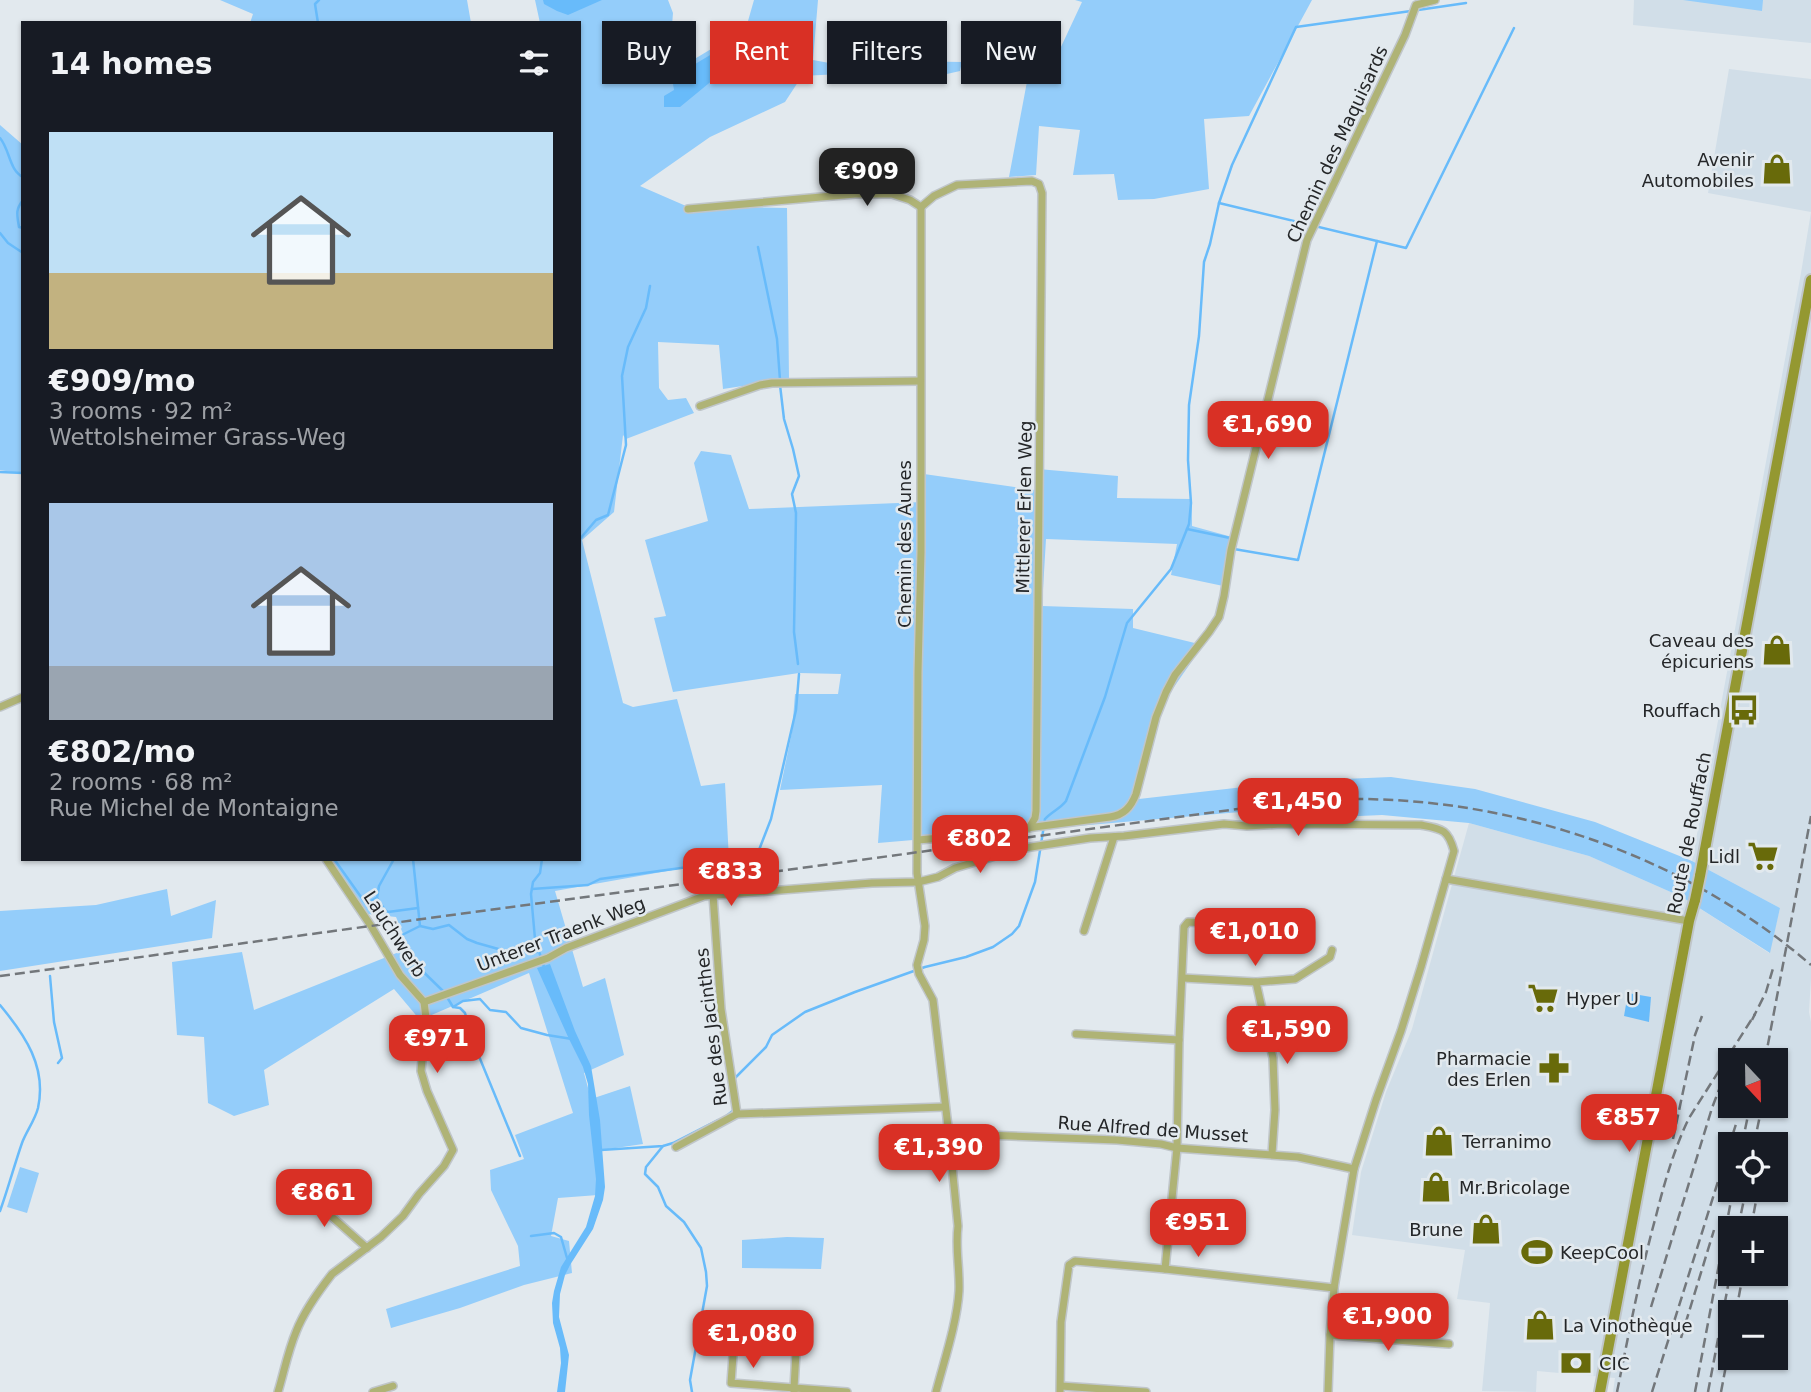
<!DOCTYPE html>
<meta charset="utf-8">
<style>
body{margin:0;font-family:"DejaVu Sans",sans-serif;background:#242831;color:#f1f3f6;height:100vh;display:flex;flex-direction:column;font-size:26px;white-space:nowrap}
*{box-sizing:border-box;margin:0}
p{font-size:23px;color:#9ea1a6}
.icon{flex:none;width:38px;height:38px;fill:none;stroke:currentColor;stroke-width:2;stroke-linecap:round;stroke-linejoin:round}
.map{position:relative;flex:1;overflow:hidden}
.drawer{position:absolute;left:21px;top:21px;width:560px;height:840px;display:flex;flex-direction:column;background:#171b24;border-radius:0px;box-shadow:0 2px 5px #0004}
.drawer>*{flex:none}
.top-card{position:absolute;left:602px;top:21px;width:665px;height:63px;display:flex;gap:14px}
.needle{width:46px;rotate:158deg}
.fabs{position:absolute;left:1718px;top:1048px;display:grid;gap:14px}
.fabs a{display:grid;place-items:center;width:70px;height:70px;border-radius:0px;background:#171b24;box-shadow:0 2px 5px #0004;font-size:35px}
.price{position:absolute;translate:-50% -60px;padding:0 16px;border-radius:14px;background:#d93025;color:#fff;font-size:23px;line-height:46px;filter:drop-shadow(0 2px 4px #0008)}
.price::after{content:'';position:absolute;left:50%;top:42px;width:21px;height:16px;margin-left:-10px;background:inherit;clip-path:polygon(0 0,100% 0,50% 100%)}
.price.current{background:#222;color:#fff}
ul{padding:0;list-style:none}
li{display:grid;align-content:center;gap:14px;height:371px;padding:0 28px}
li span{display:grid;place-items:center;height:217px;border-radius:0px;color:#555}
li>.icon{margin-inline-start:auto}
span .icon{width:126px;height:126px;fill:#fffc;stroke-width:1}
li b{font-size:30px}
h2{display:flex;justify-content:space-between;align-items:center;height:84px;padding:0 28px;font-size:30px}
.chip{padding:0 24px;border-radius:0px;background:#171b24;box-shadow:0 2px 5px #0004;font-size:24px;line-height:63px}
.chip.current{background:#d93025;color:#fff}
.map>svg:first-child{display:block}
.built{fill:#d1dee8;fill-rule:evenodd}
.green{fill:#94cdfa}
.water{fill:#68bbfa}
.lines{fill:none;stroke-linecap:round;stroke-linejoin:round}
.stream{stroke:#68bbfa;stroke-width:2.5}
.minor-casing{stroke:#c0c6ca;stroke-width:10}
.secondary-casing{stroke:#c0c6ca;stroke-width:14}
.minor{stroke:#afb376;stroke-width:7}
.secondary{stroke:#949831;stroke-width:10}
.rail{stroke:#73777b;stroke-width:2.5;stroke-dasharray:10 5;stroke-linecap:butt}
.secondary-bridge-casing{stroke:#c0c6ca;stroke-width:14;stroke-linecap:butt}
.secondary-bridge{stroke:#949831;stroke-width:10}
.labels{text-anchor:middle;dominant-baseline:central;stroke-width:5;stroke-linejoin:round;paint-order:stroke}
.street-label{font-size:18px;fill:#242628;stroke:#e2e9ee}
.poi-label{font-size:18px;fill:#242628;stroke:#e2e9ee;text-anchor:end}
</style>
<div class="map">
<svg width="1811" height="1392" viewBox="0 0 1811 1392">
<rect width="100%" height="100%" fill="#e2e9ee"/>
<!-- built -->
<g class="built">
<polygon points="1634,0 1811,0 1811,43 1633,25"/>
<path d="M1729,69L1811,79V978L1809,1012L1811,1022V1392H1613L1615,1378L1537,1371L1536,1392L1482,1391L1490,1303L1457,1299L1465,1250L1352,1235L1361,1172L1386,1092L1412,1029L1469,823L1589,856L1682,897L1769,953L1780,908L1692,861L1801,273L1811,212L1708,193ZM1731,1060H1776V1106H1731ZM1731,1144H1776V1190H1731ZM1731,1228H1776V1274H1731ZM1731,1312H1776V1358H1731Z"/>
</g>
<!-- green -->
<g class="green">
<polygon points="220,0 467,0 471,23 250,23 253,14"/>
<polygon points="535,0 668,0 673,13 668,75 746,28 754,0 818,0 813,60 862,69 900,61 962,62 960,71 903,84 859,73 802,76 785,102 710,137 640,186 686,206 787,208 789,379 723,389 719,345 658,342 659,388 668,400 686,398 694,413 626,439 623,435 614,512 582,540 623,703 633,707 677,699 701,786 725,783 729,860 555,891 583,987 605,978 624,1055 584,1073 591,1099 630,1086 643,1144 595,1151 598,1195 558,1198 551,1236 569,1241 572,1273 524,1285 460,1308 391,1328 386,1309 520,1266 518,1246 491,1190 490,1170 524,1159 515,1135 573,1113 529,973 420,1020 394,989 264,1070 269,1105 234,1116 208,1103 204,1037 177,1035 172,962 242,952 254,1010 409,948 396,917 368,914 327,859 579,859 579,23 540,23"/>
<polygon points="1075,0 1312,0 1249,116 1204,119 1209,189 1154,199 1118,200 1114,174 1073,175 1080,130 1039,126 1036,175 1009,177 1029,71 1053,64 1082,2"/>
<polygon points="1683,0 1763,0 1762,11"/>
<polygon points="0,125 23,145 23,474 0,470"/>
<polygon points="701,451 731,455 749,509 923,502 924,474 1035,490 1038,469 1118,476 1117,498 1192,499 1192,526 1232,537 1228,587 1171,575 1177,544 1046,539 1042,606 1133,609 1133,628 1203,645 1165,700 1139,799 1296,781 1391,777 1475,789 1595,822 1692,861 1780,908 1770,953 1682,897 1589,856 1469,823 1382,815 1246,821 1240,812 878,843 882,785 780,790 792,732 795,694 838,694 841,674 799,673 673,692 654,618 666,616 645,540 708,521 694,463"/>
<polygon points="167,889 171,916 216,900 212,938 0,971 0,911 96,905"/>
<polygon points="20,1167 39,1173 27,1213 7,1207"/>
<polygon points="787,1237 824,1238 821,1269 742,1268 742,1240"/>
</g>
<!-- water -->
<g class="water">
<polygon points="543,0 602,0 568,15 557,11 544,4"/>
<polygon points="740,37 750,44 748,54 725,70 680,107 664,107 664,96 674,90 672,78"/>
<polygon points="550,964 575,1031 591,1066 600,1120 605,1187 603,1200 593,1229 570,1265 565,1275 560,1294 559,1317 569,1355 565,1392 557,1392 561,1363 560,1348 553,1323 552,1303 554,1291 561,1267 586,1227 595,1196 596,1179 589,1115 588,1084 583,1067 569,1039 537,968"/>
<polygon points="1628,993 1651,997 1649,1022 1624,1016"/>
</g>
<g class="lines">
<!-- stream -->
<g class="stream">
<polyline points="1418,10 1466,3"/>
<polyline points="318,23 315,4 319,0"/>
<path d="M0,138C10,150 9,170 23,177"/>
<path d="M23,200C15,210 17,215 19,227L23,228"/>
<polyline points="1219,203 1406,248 1514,28"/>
<polyline points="0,233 8,243 23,253"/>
<polyline points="758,247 777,339 780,380"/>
<polyline points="780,385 784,419 793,449 799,476 792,494 796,513 794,632 798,664"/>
<polyline points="0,472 23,473"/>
<polyline points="1187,529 1230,538 1229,544"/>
<polyline points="579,540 596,520 608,515 626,445 622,376 628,347 646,308 650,286"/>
<polyline points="1234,549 1298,560 1377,241"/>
<polyline points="334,859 366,904 376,898"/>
<polyline points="394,859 379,886 377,898 385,910 388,912 418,908"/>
<polyline points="413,859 420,926 433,929 449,925 467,939 477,943 509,952 537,952"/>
<polyline points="542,859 540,873 533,882 531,894 535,939 544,967"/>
<polyline points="532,889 588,885 600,879 740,860 759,850 771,819 796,710 799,674"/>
<polyline points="420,926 398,937 398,943 403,952 444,992 453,1007 463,1001 480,999 490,1010 506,1012 521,1028 547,1035 572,1039"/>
<polyline points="50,976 54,1022 62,1058 58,1063"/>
<path d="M0,1005C25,1035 47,1067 38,1108C35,1120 26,1132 22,1143C14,1166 8,1189 0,1211"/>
<polyline points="453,1007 460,1008 465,1013 476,1049 520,1156"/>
<path d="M733,1080L766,1047L772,1035L805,1012L855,992L925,967L966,957L993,947L1012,934L1019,926L1035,882L1045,819C1051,812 1060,809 1066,801L1105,697L1127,623L1171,569L1189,524L1191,503L1188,460L1189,405L1199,336L1204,262L1210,244L1219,203L1232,165L1296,27L1411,11"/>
<polyline points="724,1118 735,1109"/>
<polyline points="663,1146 646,1167 645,1174 658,1187 666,1206 684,1222 701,1248 706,1272 707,1286 690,1380 692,1392"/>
<polyline points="601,1150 663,1146 673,1143 718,1120"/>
<polyline points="531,1236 554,1233 561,1237 567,1258"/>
</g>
<!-- minor casing -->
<g class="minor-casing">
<g id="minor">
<path d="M921,207V552L918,672L917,873L925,926L924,940L917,965L919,974L933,1000L949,1135L958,1226C955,1248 960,1270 959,1291C957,1323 944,1361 936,1392"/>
<polyline points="688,209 855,194 892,194 910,200 921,207 934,196 957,185 1032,181 1039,184 1042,193 1036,811 1035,818 1029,828"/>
<polyline points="700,406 760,385 772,383 920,381"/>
<polyline points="0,707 23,697"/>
<path d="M918,840L974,835L1110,817C1124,815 1131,807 1136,794L1156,717L1166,692L1175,675L1209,632L1219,617L1224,596L1231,550L1307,240L1405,35L1416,5L1435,0"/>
<polyline points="1446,879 1689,921"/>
<polyline points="713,895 721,1009 737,1114"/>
<polyline points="1084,931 1114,837"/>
<polyline points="1183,978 1256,982 1295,979 1330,957 1332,950"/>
<polyline points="1256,982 1273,1058 1275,1110 1272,1154"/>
<path d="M424,1002L548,958L566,948L704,896L872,883L918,882L938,877L955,868L1018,849L1090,838L1124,836L1224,824L1247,826L1281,824L1421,825C1442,829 1448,829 1454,851L1421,967L1401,1031L1376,1100L1354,1169L1334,1288L1330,1335L1328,1392"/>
<polyline points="1076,1034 1179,1040"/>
<polyline points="949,1135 960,1134 1117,1140 1161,1144 1177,1148 1298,1157 1354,1169"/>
<polyline points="676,1147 737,1114 945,1107"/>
<polyline points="297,1193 331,1216 367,1248"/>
<polyline points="1165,1269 1177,1148 1179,1040 1184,927 1188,922 1206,923"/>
<polyline points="1330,1335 1449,1344"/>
<polyline points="1061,1386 1146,1392"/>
<path d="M278,1392C284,1372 288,1351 296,1332C304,1311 318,1292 332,1274L381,1237L403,1216L419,1194L444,1166L453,1150L427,1091L421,1071L426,1018L424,1002L400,975L371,926L326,859"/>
<polyline points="373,1392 393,1386"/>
<polyline points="794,1392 794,1388 798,1317 736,1315 731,1383 847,1392"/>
<polyline points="1060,1392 1061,1322 1069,1265 1075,1261 1165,1269 1334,1288"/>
</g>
</g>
<!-- secondary casing -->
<g class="secondary-casing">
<g id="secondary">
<polyline points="1700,876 1811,280"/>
<polyline points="1600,1392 1689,921 1695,900"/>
</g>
</g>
<!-- minor -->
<use href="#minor" class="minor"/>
<!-- secondary -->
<use href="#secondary" class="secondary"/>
<!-- rail -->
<g class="rail">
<path d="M0,976L1253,807C1288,803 1324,799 1359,799C1522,800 1687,858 1811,965"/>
<polyline points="1752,1020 1766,992 1774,965"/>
<polyline points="1765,1060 1811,816"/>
<polyline points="1673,1139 1695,1035 1702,1016"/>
<polyline points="1742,1144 1750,1106"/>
<polyline points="1754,1144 1762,1106"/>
<polyline points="1738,1228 1746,1190"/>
<polyline points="1751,1228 1758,1190"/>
<polyline points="1651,1307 1712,1108 1725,1074"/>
<polyline points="1736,1312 1743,1274"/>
<polyline points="1681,1338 1714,1230"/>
<path d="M1617,1392C1629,1333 1640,1274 1656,1216C1664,1184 1674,1149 1689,1118L1755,1014"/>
<polyline points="1652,1392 1736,1124"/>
<polyline points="1695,1392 1733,1190"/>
<polyline points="1708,1392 1731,1270"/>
<polyline points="1721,1392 1731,1339"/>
</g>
<!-- secondary-bridge casing -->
<g class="secondary-bridge-casing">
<polyline id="secondary-bridge" points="1695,900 1700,876"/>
</g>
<!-- secondary-bridge -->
<use href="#secondary-bridge" class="secondary-bridge"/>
</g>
<!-- icons -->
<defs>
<g id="shop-bare" transform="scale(2.415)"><path d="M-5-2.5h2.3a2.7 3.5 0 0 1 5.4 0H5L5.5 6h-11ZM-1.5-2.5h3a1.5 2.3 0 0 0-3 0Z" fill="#686a0a" stroke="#e2e9ee" stroke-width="2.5" paint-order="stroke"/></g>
<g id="bus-bare" transform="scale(2.415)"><path d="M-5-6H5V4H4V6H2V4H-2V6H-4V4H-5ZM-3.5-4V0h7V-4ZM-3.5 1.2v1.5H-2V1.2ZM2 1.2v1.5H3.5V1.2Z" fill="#686a0a" stroke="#e2e9ee" stroke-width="2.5" paint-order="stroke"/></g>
<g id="supermarket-bare" transform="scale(2.415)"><path d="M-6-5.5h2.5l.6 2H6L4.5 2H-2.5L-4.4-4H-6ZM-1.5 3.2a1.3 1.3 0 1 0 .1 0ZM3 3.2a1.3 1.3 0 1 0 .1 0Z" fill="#686a0a" stroke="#e2e9ee" stroke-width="2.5" paint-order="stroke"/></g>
<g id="pharmacy-bare" transform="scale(2.415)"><path d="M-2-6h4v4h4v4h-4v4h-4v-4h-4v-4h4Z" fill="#686a0a" stroke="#e2e9ee" stroke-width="2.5" paint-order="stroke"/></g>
<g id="stadium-bare" transform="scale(2.415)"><path d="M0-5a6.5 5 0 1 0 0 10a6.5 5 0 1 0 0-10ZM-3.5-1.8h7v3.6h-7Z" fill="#686a0a" stroke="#e2e9ee" stroke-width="2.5" paint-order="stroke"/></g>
<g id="bank-bare" transform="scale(2.415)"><path d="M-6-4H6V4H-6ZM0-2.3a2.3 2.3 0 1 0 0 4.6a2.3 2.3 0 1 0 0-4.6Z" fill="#686a0a" stroke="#e2e9ee" stroke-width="2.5" paint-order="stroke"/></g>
</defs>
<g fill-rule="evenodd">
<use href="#shop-bare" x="1777" y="169"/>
<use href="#shop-bare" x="1777" y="650"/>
<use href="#bus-bare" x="1744" y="710"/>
<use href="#supermarket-bare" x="1763" y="856"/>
<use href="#supermarket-bare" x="1543" y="998"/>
<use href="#pharmacy-bare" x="1554" y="1068"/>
<use href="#shop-bare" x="1439" y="1141"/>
<use href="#shop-bare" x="1436" y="1187"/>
<use href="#shop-bare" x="1486" y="1229"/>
<use href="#stadium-bare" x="1537" y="1252"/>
<use href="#shop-bare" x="1540" y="1325"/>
<use href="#bank-bare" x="1576" y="1363"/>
</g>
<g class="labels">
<!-- street labels -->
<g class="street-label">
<text transform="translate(1337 144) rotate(-65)">Chemin des Maquisards</text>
<text transform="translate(1024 507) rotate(-89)">Mittlerer Erlen Weg</text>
<text transform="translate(904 544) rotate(-90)">Chemin des Aunes</text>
<text transform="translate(1689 833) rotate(-79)">Route de Rouffach</text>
<text transform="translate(395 934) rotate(57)">Lauchwerb</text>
<text transform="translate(561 934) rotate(-21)">Unterer Traenk Weg</text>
<text transform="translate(711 1027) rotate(-97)">Rue des Jacinthes</text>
<text transform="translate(1153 1129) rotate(4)">Rue Alfred de Musset</text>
</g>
<!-- poi labels -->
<g class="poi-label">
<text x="1754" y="159">Avenir<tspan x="1754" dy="21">Automobiles</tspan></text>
<text x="1754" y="640">Caveau des<tspan x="1754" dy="21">épicuriens</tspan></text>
<text x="1721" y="710">Rouffach</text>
<text x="1740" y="856">Lidl</text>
<text x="1566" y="998" text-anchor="start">Hyper U</text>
<text x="1531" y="1058">Pharmacie<tspan x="1531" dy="21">des Erlen</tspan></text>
<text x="1462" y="1141" text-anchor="start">Terranimo</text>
<text x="1459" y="1187" text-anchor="start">Mr.Bricolage</text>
<text x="1463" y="1229">Brune</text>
<text x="1560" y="1252" text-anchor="start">KeepCool</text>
<text x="1563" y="1325" text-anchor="start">La Vinothèque</text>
<text x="1599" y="1363" text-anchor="start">CIC</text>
</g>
</g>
</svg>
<div class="fabs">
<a><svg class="needle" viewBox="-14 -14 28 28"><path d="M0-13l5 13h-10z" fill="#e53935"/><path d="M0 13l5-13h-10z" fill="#9ea1a6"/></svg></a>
<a><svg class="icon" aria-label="locate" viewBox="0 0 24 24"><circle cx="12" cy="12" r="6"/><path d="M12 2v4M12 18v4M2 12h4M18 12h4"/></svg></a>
<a>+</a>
<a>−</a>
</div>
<b class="price current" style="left:867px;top:208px">€909</b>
<b class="price" style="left:1268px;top:461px">€1,690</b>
<b class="price" style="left:1298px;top:838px">€1,450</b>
<b class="price" style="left:980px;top:875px">€802</b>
<b class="price" style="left:731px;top:908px">€833</b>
<b class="price" style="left:1255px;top:968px">€1,010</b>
<b class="price" style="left:1287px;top:1066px">€1,590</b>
<b class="price" style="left:437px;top:1075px">€971</b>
<b class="price" style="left:1629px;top:1154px">€857</b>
<b class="price" style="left:939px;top:1184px">€1,390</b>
<b class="price" style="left:324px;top:1229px">€861</b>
<b class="price" style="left:1198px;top:1259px">€951</b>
<b class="price" style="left:1388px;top:1353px">€1,900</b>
<b class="price" style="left:753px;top:1370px">€1,080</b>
<div class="top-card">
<a class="chip">Buy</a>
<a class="chip current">Rent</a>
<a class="chip">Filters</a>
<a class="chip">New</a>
</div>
<section class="drawer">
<h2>14 homes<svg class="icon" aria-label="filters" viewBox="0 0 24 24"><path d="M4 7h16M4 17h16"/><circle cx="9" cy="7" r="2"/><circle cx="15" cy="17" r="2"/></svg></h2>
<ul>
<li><span style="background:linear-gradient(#bfe0f5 65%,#c2b280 0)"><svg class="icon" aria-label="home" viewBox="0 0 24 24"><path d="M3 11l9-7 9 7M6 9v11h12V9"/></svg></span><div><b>€909/mo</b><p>3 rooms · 92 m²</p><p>Wettolsheimer Grass-Weg</p></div></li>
<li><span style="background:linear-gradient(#a9c7e8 75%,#9aa5b1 0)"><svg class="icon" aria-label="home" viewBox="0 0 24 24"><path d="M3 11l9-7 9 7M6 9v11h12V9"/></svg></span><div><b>€802/mo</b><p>2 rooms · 68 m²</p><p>Rue Michel de Montaigne</p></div></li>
</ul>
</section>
</div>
